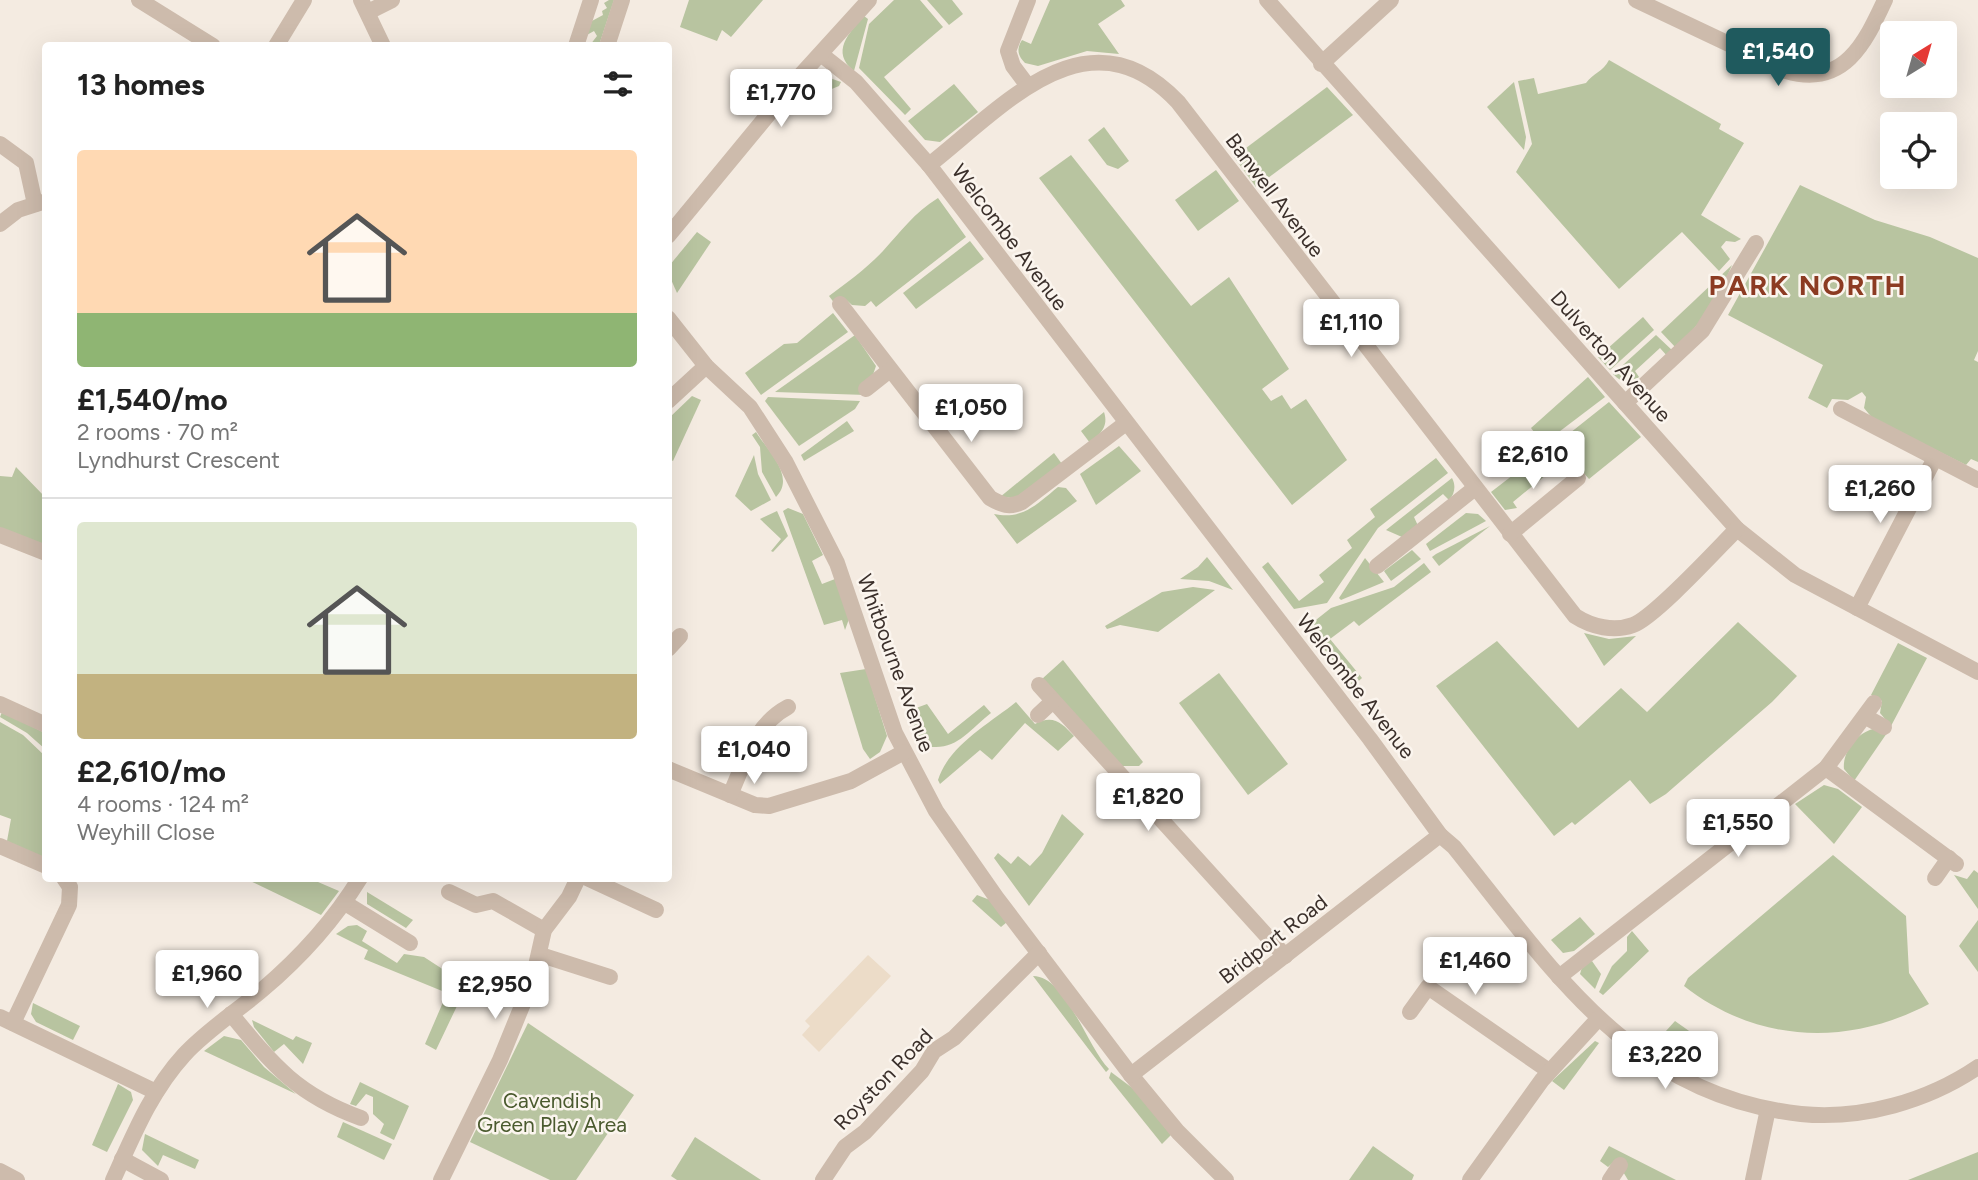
<!DOCTYPE html>
<meta charset="utf-8">
<style>
body{margin:0;font-family:Figtree,sans-serif;background:#f2f2f2;color:#222;height:100vh;display:flex;flex-direction:column;font-size:26px;white-space:nowrap}
*{box-sizing:border-box;margin:0}
p{font-size:23px;color:#767676}
.icon{flex:none;width:38px;height:38px;fill:none;stroke:currentColor;stroke-width:2;stroke-linecap:round;stroke-linejoin:round}
.map{position:relative;flex:1;overflow:hidden}
.drawer{position:absolute;left:42px;top:42px;width:630px;height:840px;display:flex;flex-direction:column;background:#fff;border-radius:7px;box-shadow:0 7px 28px #0002}
.drawer>*{flex:none}
.needle{width:46px;rotate:37deg}
.fabs{position:absolute;left:1880px;top:21px;display:grid;gap:14px}
.fabs a{display:grid;place-items:center;width:77px;height:77px;border-radius:7px;background:#fff;box-shadow:0 7px 28px #0002;font-size:35px}
.price{position:absolute;translate:-50% -60px;padding:0 16px;border-radius:7px;background:#fff;color:#222;font-size:23px;line-height:46px;filter:drop-shadow(0 2px 4px #0008)}
.price::after{content:'';position:absolute;left:50%;top:42px;width:21px;height:16px;margin-left:-10px;background:inherit;clip-path:polygon(0 0,100% 0,50% 100%)}
.price.selected{background:#1f5a5e;color:#fff}
ul{padding:0;list-style:none}
li{display:grid;align-content:center;gap:14px;height:371px;padding:0 35px}
li+li{border-top:2px solid #e0e0e0}
li span{display:grid;place-items:center;height:217px;border-radius:7px;color:#555}
li>.icon{margin-inline-start:auto}
span .icon{width:126px;height:126px;fill:#fffc;stroke-width:1}
li b{font-size:30px}
h2{display:flex;justify-content:space-between;align-items:center;height:84px;padding:0 35px;font-size:30px}
.map>svg:first-child{display:block}
.green{fill:#b8c4a0}
.plaza{fill:#ecdcc8}
.lines{fill:none;stroke-linecap:round;stroke-linejoin:round}
.minor{stroke:#cdbbac;stroke-width:16}
.labels{text-anchor:middle;dominant-baseline:central;stroke-width:5;stroke-linejoin:round;paint-order:stroke}
.street-label{font-size:21px;fill:#3b302b;stroke:#fbf5ee}
.park-label{font-size:21px;fill:#4a5a2e;stroke:#fbf5ee}
.district-label{font-size:28px;font-weight:bold;letter-spacing:2px;fill:#8c3b22;stroke:#fbf5ee}
</style>
<div class="map">
<svg width="1978" height="1180" viewBox="0 0 1978 1180">
<rect width="100%" height="100%" fill="#f4ebe1"/>
<!-- green -->
<g class="green">
<polygon points="609,0 614,0 599,45 590,45 597,36 594,31 585,36 590,22 603,15 602,11 607,8 604,3"/>
<polygon points="689,0 763,0 731,37 722,30 717,41 680,27"/>
<polygon points="894,0 920,0 943,27 884,77 911,109 905,115 859,68 869,24"/>
<polygon points="927,0 952,0 963,14 949,25"/>
<path d="M1050,0H1121L1125,6L1098,24L1119,54L1087,51L1038,66L1025,63C1018,56 1016,49 1022,40L1031,44Z"/>
<path d="M864,16L868,19L854,71C830,52 849,33 864,16Z"/>
<path d="M1609,60L1721,124L1719,129L1744,143L1701,215L1741,239L1735,242L1726,241L1721,247L1730,259L1719,271L1682,232L1619,289L1516,172L1532,144L1518,81L1534,78L1538,94L1586,83C1593,73 1603,72 1609,60Z"/>
<polygon points="824,76 841,82 839,86 795,104 791,102 811,79"/>
<polygon points="1514,82 1526,137 1524,150 1487,107"/>
<polygon points="954,84 978,112 940,142 925,140 908,121"/>
<polygon points="1327,87 1353,115 1256,187 1234,157"/>
<polygon points="1104,127 1129,161 1118,169 1107,165 1088,140"/>
<polygon points="1071,155 1191,306 1229,277 1289,369 1262,389 1271,401 1282,395 1291,409 1306,399 1347,460 1292,505 1039,178"/>
<polygon points="1216,170 1239,201 1198,231 1175,200"/>
<polygon points="1800,185 1875,220 1930,237 1978,258 1978,351 1974,360 1978,362 1978,462 1971,459 1966,465 1873,419 1864,408 1866,397 1862,392 1848,400 1832,399 1827,408 1808,398 1823,365 1728,315"/>
<path d="M938,198L966,237L876,307L871,301L865,306L852,305L844,298L835,304L829,296C848,282 867,268 883,251C901,231 914,213 938,198Z"/>
<polygon points="697,232 711,242 677,293 669,275 669,266"/>
<polygon points="970,241 984,259 916,309 903,293"/>
<polygon points="1732,265 1716,302 1677,349 1661,332"/>
<polygon points="833,313 848,332 761,395 745,373 784,344 797,343"/>
<polygon points="1643,317 1654,330 1610,370 1598,357"/>
<polygon points="855,335 876,366 866,395 775,392"/>
<path d="M1656,335L1674,352L1668,357L1660,348L1635,371L1639,377C1630,384 1621,383 1613,374Z"/>
<polygon points="1588,377 1605,397 1543,444 1531,428"/>
<polygon points="692,396 701,400 673,461 669,459 669,418"/>
<polygon points="768,397 860,401 855,409 799,446 765,401"/>
<path d="M1609,402L1641,437L1589,479L1581,470C1566,480 1550,470 1541,456Z"/>
<path d="M1104,412C1109,427 1100,434 1090,443L1081,431Z"/>
<polygon points="847,421 854,431 804,461 801,455"/>
<path d="M756,432C768,451 796,477 776,497L762,472L760,447L752,435Z"/>
<polygon points="1119,446 1141,471 1096,505 1080,474"/>
<polygon points="1054,453 1062,464 1015,498 1000,497"/>
<polygon points="754,455 758,474 771,500 751,511 735,496"/>
<polygon points="1436,458 1448,473 1378,528 1327,603 1294,609 1262,567 1268,562 1299,601 1324,582 1319,575 1352,548 1347,540 1375,517 1370,509"/>
<polygon points="1535,458 1546,475 1513,502 1517,508 1505,510 1491,492"/>
<polygon points="16,467 45,497 45,547 0,529 0,476 12,477"/>
<path d="M1452,478C1456,485 1455,494 1449,500L1443,494L1414,517L1419,528L1402,537L1386,530Z"/>
<path d="M1058,487L1066,488L1077,501L1017,544L994,514C1023,520 1037,504 1058,487Z"/>
<polygon points="788,508 803,514 823,555 812,561 822,584 835,579 849,619 845,630 842,620 824,625 783,511"/>
<polygon points="777,511 788,536 773,552 771,551 781,539 760,519"/>
<polygon points="1466,513 1478,514 1486,521 1430,551 1426,544"/>
<polygon points="1490,526 1439,566 1432,557 1436,554"/>
<polygon points="1412,550 1421,559 1391,581 1384,571"/>
<polygon points="1207,557 1233,590 1209,581 1180,579 1198,567"/>
<polygon points="1365,558 1384,582 1341,600 1339,598"/>
<polygon points="1424,563 1431,572 1359,626 1354,621 1330,639 1362,678 1353,686 1307,627 1331,608 1394,587"/>
<polygon points="1193,587 1215,590 1158,632 1120,625 1107,629 1105,626 1162,592"/>
<polygon points="1738,622 1797,676 1772,702 1666,794 1650,804 1630,780 1575,825 1572,822 1554,836 1436,686 1497,641 1578,728 1621,688 1647,712"/>
<polygon points="1584,633 1609,639 1636,636 1604,666"/>
<polygon points="1898,643 1927,658 1891,726 1880,713 1882,701 1871,695"/>
<polygon points="1063,660 1143,762 1139,766 1121,766 1042,679"/>
<polygon points="866,669 887,736 880,752 870,759 863,749 840,673"/>
<polygon points="1219,673 1288,764 1248,795 1179,703"/>
<path d="M1016,702L1035,724C1053,714 1062,723 1074,736L1058,751L1025,723L992,760L980,750L940,784L938,780C949,745 989,724 1016,702Z"/>
<path d="M927,704L948,734L984,705L991,713C967,732 954,754 922,745L908,711Z"/>
<polygon points="2,712 45,733 45,749 27,733 0,717"/>
<polygon points="0,722 23,735 45,756 45,859 7,841 11,819 0,815"/>
<path d="M1873,729L1887,733L1854,781L1844,769C1842,752 1857,733 1873,729Z"/>
<polygon points="1824,785 1838,789 1862,807 1834,844 1795,804"/>
<polygon points="1062,814 1084,834 1029,906 994,858 998,853 1011,864 1018,856 1030,866 1042,853"/>
<path d="M1833,855L1906,916L1909,973L1929,1004C1847,1047 1757,1043 1684,986L1688,978Z"/>
<polygon points="1974,870 1978,873 1978,909 1954,875 1967,879"/>
<polygon points="246,879 311,879 339,891 321,915"/>
<polygon points="367,892 413,920 406,928 367,904"/>
<polygon points="977,895 990,900 1007,922 1001,927 972,901"/>
<polygon points="1580,917 1595,934 1574,951 1563,953 1551,940"/>
<polygon points="1978,920 1978,972 1959,946"/>
<polygon points="357,925 367,931 362,941 397,963 404,954 424,957 467,985 436,1050 425,1044 447,993 364,959 368,950 336,934 348,926"/>
<polygon points="1632,931 1649,951 1603,995 1599,992 1612,966 1627,951 1627,937"/>
<polygon points="1592,961 1601,974 1595,989 1580,974 1583,964"/>
<path d="M1033,976C1066,976 1087,1047 1109,1069L1106,1072Z"/>
<polygon points="33,1003 80,1026 73,1040 36,1022 31,1014"/>
<polygon points="252,1020 293,1040 296,1036 312,1043 303,1064 284,1044 274,1052 254,1027"/>
<polygon points="1675,1021 1699,1038 1685,1062 1656,1042"/>
<polygon points="528,1023 634,1095 576,1180 550,1180 470,1142"/>
<polygon points="224,1036 241,1040 264,1067 296,1094 204,1051"/>
<polygon points="1595,1041 1599,1043 1564,1090 1552,1081"/>
<polygon points="1111,1072 1135,1090 1171,1135 1162,1144 1109,1078"/>
<polygon points="360,1082 409,1106 394,1140 380,1133 384,1124 373,1114 373,1097 366,1094 356,1106 350,1104"/>
<polygon points="118,1084 131,1092 133,1100 107,1152 92,1145"/>
<polygon points="343,1122 392,1144 384,1160 337,1137"/>
<polygon points="145,1134 199,1160 195,1169 163,1155 158,1166 142,1150"/>
<polygon points="695,1137 761,1180 677,1180 671,1176"/>
<polygon points="1373,1146 1414,1175 1412,1180 1349,1180"/>
<polygon points="1609,1146 1676,1180 1628,1180 1616,1160 1608,1167 1600,1161"/>
<polygon points="1978,1152 1978,1180 1908,1180"/>
</g>
<!-- plaza -->
<polygon class="plaza" points="868,955 891,976 819,1052 802,1035 810,1026 805,1021"/>
<g class="lines">
<!-- minor -->
<g class="minor">
<polyline points="139,0 213,46"/>
<polyline points="361,0 383,46"/>
<polyline points="1028,0 1008,51 1013,66 1028,86"/>
<polyline points="1267,0 1737,529 1795,575 1978,672"/>
<path d="M1636,0L1786,71C1844,88 1865,43 1885,0"/>
<polyline points="368,12 392,0"/>
<polyline points="276,46 304,0"/>
<polyline points="576,46 591,0"/>
<polyline points="607,46 622,0"/>
<path d="M822,55L856,82L929,165L1370,739L1440,835L1454,847C1553,970 1631,1095 1801,1114C1862,1120 1928,1101 1978,1067"/>
<polyline points="1321,64 1391,0"/>
<polyline points="0,144 26,163 35,204"/>
<path d="M929,165C1004,106 1088,7 1178,102L1575,616C1592,627 1614,632 1633,625C1655,617 1717,549 1737,529"/>
<polyline points="0,224 18,210 43,202"/>
<polyline points="668,236 800,76 869,0"/>
<path d="M840,304L990,498C1002,505 1009,508 1022,502L1126,423"/>
<polyline points="668,318 706,366 750,407 785,461 837,563 895,733 936,811 996,897 1131,1075 1178,1132 1226,1180"/>
<polyline points="866,389 890,370"/>
<polyline points="668,401 706,366"/>
<polyline points="1625,403 1702,331 1756,243"/>
<polyline points="1841,409 1978,480"/>
<polyline points="1510,534 1578,478"/>
<polyline points="0,535 46,553"/>
<polyline points="1377,566 1475,488"/>
<polyline points="1857,608 1935,458"/>
<polyline points="668,649 680,636"/>
<polyline points="1039,685 1285,956"/>
<polyline points="0,704 46,725"/>
<polyline points="1038,715 1053,701"/>
<polyline points="1866,717 1884,727"/>
<polyline points="1826,768 1956,864"/>
<polyline points="668,769 755,805 769,806 851,781 904,752"/>
<path d="M730,795C745,762 754,725 788,707"/>
<polyline points="0,846 46,866"/>
<polyline points="587,878 656,910"/>
<polyline points="1935,878 1949,858"/>
<polyline points="449,892 476,905 493,901 544,930"/>
<polyline points="345,903 410,943"/>
<polyline points="541,955 610,977"/>
<polyline points="1559,977 1826,768 1874,703"/>
<polyline points="1410,1012 1428,987 1549,1071"/>
<path d="M231,1014C273,1065 297,1095 361,1118"/>
<polyline points="0,1017 156,1092"/>
<polyline points="13,1023 69,905 70,887 64,878"/>
<polyline points="1131,1075 1440,835"/>
<polyline points="122,1159 161,1180"/>
<polyline points="0,1171 17,1180"/>
<path d="M113,1180C133,1136 151,1091 184,1055C207,1030 236,1012 262,990C301,957 333,922 360,878"/>
<polyline points="441,1180 500,1060 533,979 544,930 569,897 578,878"/>
<polyline points="823,1180 845,1147 865,1132 922,1071 934,1051 954,1038 1039,953"/>
<polyline points="1470,1180 1542,1080 1598,1019"/>
<polyline points="1610,1180 1620,1165"/>
<polyline points="1753,1180 1768,1109"/>
</g>
</g>
<g class="labels">
<!-- street labels -->
<g class="street-label">
<text transform="translate(1275 195) rotate(53)">Banwell Avenue</text>
<text transform="translate(1010 237) rotate(53)">Welcombe Avenue</text>
<text transform="translate(1611 356) rotate(48)">Dulverton Avenue</text>
<text transform="translate(896 663) rotate(70)">Whitbourne Avenue</text>
<text transform="translate(1356 686) rotate(52)">Welcombe Avenue</text>
<text transform="translate(1273 939) rotate(-38)">Bridport Road</text>
<text transform="translate(883 1079) rotate(-46)">Royston Road</text>
</g>
<!-- park labels -->
<g class="park-label">
<text x="552" y="1100">Cavendish<tspan x="552" dy="24">Green Play Area</tspan></text>
</g>
<!-- district labels -->
<g class="district-label">
<text x="1808" y="285">PARK NORTH</text>
</g>
</g>
</svg>
<div class="fabs">
<a><svg class="needle" viewBox="-14 -14 28 28"><path d="M0-13l5 13h-10z" fill="#e53935"/><path d="M0 13l5-13h-10z" fill="#767676"/></svg></a>
<a><svg class="icon" aria-label="locate" viewBox="0 0 24 24"><circle cx="12" cy="12" r="6"/><path d="M12 2v4M12 18v4M2 12h4M18 12h4"/></svg></a>
</div>
<b class="price selected" style="left:1778px;top:88px">£1,540</b>
<b class="price" style="left:781px;top:129px">£1,770</b>
<b class="price" style="left:1351px;top:359px">£1,110</b>
<b class="price" style="left:971px;top:444px">£1,050</b>
<b class="price" style="left:1533px;top:491px">£2,610</b>
<b class="price" style="left:1880px;top:525px">£1,260</b>
<b class="price" style="left:754px;top:786px">£1,040</b>
<b class="price" style="left:1148px;top:833px">£1,820</b>
<b class="price" style="left:1738px;top:859px">£1,550</b>
<b class="price" style="left:1475px;top:997px">£1,460</b>
<b class="price" style="left:207px;top:1010px">£1,960</b>
<b class="price" style="left:495px;top:1021px">£2,950</b>
<b class="price" style="left:1665px;top:1091px">£3,220</b>
<section class="drawer">
<h2>13 homes<svg class="icon" aria-label="filters" viewBox="0 0 24 24"><path d="M4 7h16M4 17h16"/><circle cx="9" cy="7" r="2"/><circle cx="15" cy="17" r="2"/></svg></h2>
<ul>
<li><span style="background:linear-gradient(#ffd9b3 75%,#8fb573 0)"><svg class="icon" aria-label="home" viewBox="0 0 24 24"><path d="M3 11l9-7 9 7M6 9v11h12V9"/></svg></span><div><b>£1,540/mo</b><p>2 rooms · 70 m²</p><p>Lyndhurst Crescent</p></div></li>
<li><span style="background:linear-gradient(#dfe7d0 70%,#c2b280 0)"><svg class="icon" aria-label="home" viewBox="0 0 24 24"><path d="M3 11l9-7 9 7M6 9v11h12V9"/></svg></span><div><b>£2,610/mo</b><p>4 rooms · 124 m²</p><p>Weyhill Close</p></div></li>
</ul>
</section>
</div>
